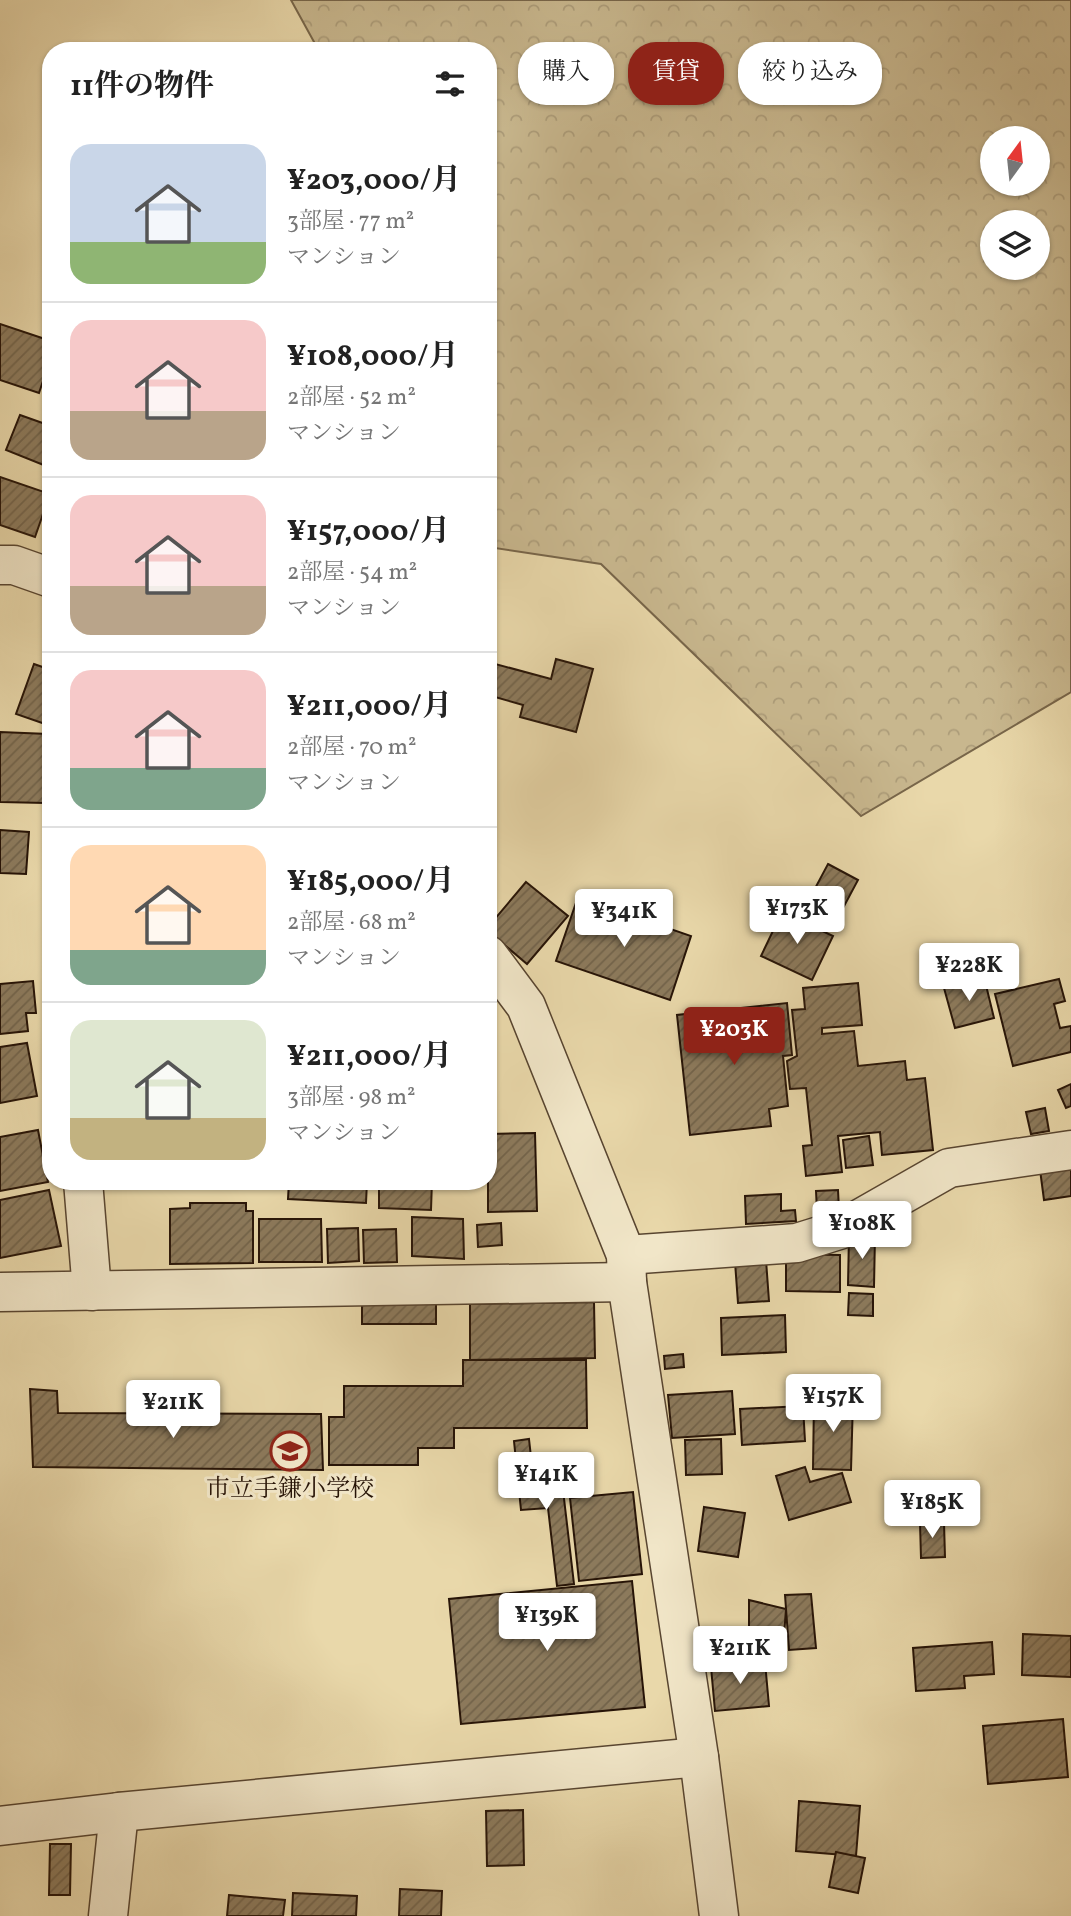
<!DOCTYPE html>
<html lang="ja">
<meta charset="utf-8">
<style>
body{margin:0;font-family:Vollkorn,"Noto Serif JP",serif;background:#f6f6f6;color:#222;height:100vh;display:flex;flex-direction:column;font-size:26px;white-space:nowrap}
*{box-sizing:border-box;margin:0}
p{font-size:23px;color:#767676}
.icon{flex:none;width:38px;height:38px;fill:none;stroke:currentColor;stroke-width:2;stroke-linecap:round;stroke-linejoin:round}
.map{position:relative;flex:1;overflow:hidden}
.drawer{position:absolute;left:42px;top:42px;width:455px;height:1148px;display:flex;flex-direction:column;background:#fff;border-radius:28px;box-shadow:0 2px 5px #0004}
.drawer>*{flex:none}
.guide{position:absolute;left:518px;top:42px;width:448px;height:63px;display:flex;gap:14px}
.needle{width:46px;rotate:15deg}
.tools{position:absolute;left:980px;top:126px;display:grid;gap:14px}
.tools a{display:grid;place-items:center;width:70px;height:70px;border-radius:50%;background:#fff;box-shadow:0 2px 5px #0004;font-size:35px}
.price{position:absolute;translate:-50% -60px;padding:0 16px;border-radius:7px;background:#fff;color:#222;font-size:23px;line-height:46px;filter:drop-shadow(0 2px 4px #0008)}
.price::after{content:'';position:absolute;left:50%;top:42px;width:21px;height:16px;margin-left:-10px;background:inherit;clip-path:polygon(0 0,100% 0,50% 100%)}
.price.current{background:#8f2418;color:#fff}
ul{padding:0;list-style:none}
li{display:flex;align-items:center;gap:21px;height:175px;padding:0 28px}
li+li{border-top:2px solid #e0e0e0}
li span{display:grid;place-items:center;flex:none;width:196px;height:140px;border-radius:21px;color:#555}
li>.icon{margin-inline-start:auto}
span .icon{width:84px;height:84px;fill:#fffc;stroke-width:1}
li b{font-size:30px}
h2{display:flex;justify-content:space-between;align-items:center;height:84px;padding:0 28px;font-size:30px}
.pill{padding:0 24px;border-radius:28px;background:#fff;box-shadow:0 2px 5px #0004;font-size:24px;line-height:63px}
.pill.current{background:#8f2418;color:#fff}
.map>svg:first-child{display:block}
.forest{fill:url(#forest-crowns);stroke:#78664a;stroke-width:2;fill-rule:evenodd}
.building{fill:url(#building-hatch);stroke:#271407;stroke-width:2}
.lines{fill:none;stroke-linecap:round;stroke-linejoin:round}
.minor-casing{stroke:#584530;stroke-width:41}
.minor{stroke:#f1e6c8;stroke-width:38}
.labels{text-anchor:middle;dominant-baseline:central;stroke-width:6;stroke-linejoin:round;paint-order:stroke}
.poi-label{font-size:24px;fill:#271407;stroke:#f1e6c8}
</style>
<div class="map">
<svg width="1071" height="1916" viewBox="0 0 1071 1916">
<defs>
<pattern id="forest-crowns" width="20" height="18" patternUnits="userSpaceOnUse" patternTransform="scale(1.75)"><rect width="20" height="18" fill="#c8b78e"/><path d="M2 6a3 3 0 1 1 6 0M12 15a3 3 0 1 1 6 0" fill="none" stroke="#ac9c79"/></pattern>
<pattern id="building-hatch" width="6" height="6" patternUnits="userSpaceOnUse" patternTransform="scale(1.75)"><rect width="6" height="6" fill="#8c7a5c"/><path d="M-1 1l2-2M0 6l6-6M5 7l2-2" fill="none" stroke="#72634a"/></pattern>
</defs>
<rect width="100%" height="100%" fill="#e9d8aa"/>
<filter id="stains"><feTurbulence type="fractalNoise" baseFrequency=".00286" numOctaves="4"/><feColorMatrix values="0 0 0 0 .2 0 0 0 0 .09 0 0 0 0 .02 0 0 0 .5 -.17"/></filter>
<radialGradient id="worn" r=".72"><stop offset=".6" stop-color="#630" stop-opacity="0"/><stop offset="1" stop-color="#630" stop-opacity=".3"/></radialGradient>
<!-- forest -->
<path class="forest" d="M291,0H1071V692L861,816L601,564L488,547V51H319ZM992,138H1038V184H992ZM992,222H1038V268H992Z"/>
<!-- building -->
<g class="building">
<polygon points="0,324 51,341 51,357 39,393 0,380"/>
<polygon points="20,415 51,426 51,468 6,450"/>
<polygon points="0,477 50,494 35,537 0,525"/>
<polygon points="556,659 593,669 576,732 520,717 523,705 488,695 488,662 551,679"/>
<polygon points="34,664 51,670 51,726 16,714"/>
<polygon points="0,732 48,734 45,803 0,802"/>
<polygon points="0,830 29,832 26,874 0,873"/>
<polygon points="828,864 858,880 834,925 804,909"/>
<polygon points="526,882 568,916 527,964 488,931 488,927"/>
<polygon points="578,897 691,936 670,1000 556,961"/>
<polygon points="782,912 833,936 812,980 761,956"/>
<polygon points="984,977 994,1018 955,1028 944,988"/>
<polygon points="1059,979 1065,1001 1054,1004 1060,1028 1071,1026 1071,1052 1013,1066 995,994"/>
<polygon points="33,981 36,1013 26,1013 28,1031 0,1034 0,984"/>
<polygon points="858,983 862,1025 822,1028 822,1034 854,1031 858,1066 905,1061 907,1080 925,1078 933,1150 882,1155 880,1132 838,1136 842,1172 806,1176 803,1146 812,1145 806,1088 790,1089 787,1061 797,1056 792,1010 805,1009 803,988"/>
<polygon points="787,1003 792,1055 783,1056 788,1106 769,1109 771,1126 690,1135 677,1015"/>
<polygon points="27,1043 37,1096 0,1103 0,1047"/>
<polygon points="1071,1084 1071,1106 1066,1108 1058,1090"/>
<polygon points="1045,1108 1049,1131 1031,1134 1026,1112"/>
<polygon points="38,1130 48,1182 0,1191 0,1137"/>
<polygon points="535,1133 537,1211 488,1212 488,1134"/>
<polygon points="869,1136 873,1165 846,1168 843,1140"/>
<polygon points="1071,1158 1071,1196 1044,1200 1039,1162"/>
<polygon points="289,1181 367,1181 366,1203 288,1199"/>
<polygon points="379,1181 432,1181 431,1210 379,1208"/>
<polygon points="49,1190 61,1246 0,1258 0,1200"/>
<polygon points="838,1190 839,1210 817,1211 816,1191"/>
<polygon points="781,1194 781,1211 795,1210 796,1221 746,1224 745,1196"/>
<polygon points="190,1203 246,1203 246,1211 253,1211 253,1263 170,1264 170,1209 190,1208"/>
<polygon points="412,1217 463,1219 464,1259 412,1256"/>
<polygon points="259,1219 321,1219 322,1262 259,1262"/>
<polygon points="501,1223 502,1245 478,1247 477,1225"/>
<polygon points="358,1228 359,1261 328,1263 327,1229"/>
<polygon points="396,1229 397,1262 364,1263 363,1230"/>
<polygon points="849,1235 875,1235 874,1287 848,1285"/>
<polygon points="786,1254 840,1255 840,1292 786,1291"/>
<polygon points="766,1260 769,1301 738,1303 735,1262"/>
<polygon points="849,1293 873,1294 873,1316 848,1315"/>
<rect x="362" y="1299" width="74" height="25"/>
<polygon points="594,1302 595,1358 470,1360 470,1304"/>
<polygon points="785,1315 786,1352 722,1355 721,1318"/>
<polygon points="683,1354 684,1367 665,1369 664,1356"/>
<polygon points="463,1360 586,1360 587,1428 454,1428 454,1448 418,1448 418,1465 329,1465 329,1417 344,1417 344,1386 463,1386"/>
<polygon points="30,1389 57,1391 58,1413 321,1414 323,1470 33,1467"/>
<polygon points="732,1391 735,1434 672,1438 668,1395"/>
<polygon points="814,1399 853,1400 851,1470 813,1469"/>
<polygon points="803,1406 805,1441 742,1445 740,1409"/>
<polygon points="529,1439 535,1493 563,1490 574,1584 557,1586 548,1508 521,1510 514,1441"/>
<polygon points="721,1439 722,1474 686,1475 685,1440"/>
<polygon points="805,1467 810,1482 842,1473 851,1502 789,1520 776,1476"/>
<polygon points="633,1492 642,1574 579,1581 570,1498"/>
<polygon points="704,1507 745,1513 738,1557 698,1551"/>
<polygon points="920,1523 944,1523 945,1557 921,1558"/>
<polygon points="632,1581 645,1707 461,1724 449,1599"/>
<polygon points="811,1594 816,1648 789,1650 785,1595"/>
<polygon points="749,1600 786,1609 784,1636 749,1635"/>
<polygon points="1023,1634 1071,1636 1071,1677 1022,1675"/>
<polygon points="992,1642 994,1674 964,1676 965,1688 916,1691 913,1648"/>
<polygon points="765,1662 769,1706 715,1711 711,1667"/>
<polygon points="1063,1719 1068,1777 988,1784 983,1726"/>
<polygon points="799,1801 860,1806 856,1856 796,1851"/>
<polygon points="523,1810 524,1865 487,1866 486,1811"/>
<polygon points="50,1844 71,1844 70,1895 49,1895"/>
<polygon points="836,1852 865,1858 858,1893 829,1887"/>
<polygon points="400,1889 442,1891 441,1916 399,1916"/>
<polygon points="293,1893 357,1896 356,1916 292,1916"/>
<polygon points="229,1895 285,1900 283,1916 227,1916"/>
</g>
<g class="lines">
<!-- minor casing -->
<g class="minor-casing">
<g id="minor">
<polyline points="0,565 14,565 51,578"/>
<polyline points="488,955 526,1006 626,1255 627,1282 699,1757 719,1916"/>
<polyline points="83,1181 92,1291"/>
<polyline points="626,1255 797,1243 842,1229 949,1168 1071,1150"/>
<polyline points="0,1292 627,1282"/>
<polyline points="0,1826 119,1812 699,1757"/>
<polyline points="108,1916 119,1812"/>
</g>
</g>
<!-- minor -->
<use href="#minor" class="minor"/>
</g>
<!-- icons -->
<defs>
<g id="school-ring" transform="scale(2.0125)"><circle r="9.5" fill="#f1e6c8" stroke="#8f2418" stroke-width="1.5"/><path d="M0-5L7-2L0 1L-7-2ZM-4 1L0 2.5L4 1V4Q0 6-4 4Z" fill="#8f2418"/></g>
</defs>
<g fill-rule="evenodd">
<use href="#school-ring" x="290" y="1451"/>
</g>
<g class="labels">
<!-- poi labels -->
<g class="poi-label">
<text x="290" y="1490">市立手鎌小学校</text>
</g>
</g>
<rect width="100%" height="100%" filter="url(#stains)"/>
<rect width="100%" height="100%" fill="url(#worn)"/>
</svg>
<div class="tools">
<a><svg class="needle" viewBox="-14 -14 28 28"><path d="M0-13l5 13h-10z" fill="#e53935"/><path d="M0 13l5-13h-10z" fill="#767676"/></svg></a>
<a><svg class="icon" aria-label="layers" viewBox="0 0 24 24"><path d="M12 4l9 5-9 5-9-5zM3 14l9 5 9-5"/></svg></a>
</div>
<b class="price" style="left:797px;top:946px">¥173K</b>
<b class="price" style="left:624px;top:949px">¥341K</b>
<b class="price" style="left:969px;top:1003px">¥228K</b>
<b class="price current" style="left:734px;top:1067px">¥203K</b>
<b class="price" style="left:862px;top:1261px">¥108K</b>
<b class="price" style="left:833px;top:1434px">¥157K</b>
<b class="price" style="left:173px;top:1440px">¥211K</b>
<b class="price" style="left:546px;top:1512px">¥141K</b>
<b class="price" style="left:932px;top:1540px">¥185K</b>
<b class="price" style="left:547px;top:1653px">¥139K</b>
<b class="price" style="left:740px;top:1686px">¥211K</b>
<div class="guide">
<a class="pill">購入</a>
<a class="pill current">賃貸</a>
<a class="pill">絞り込み</a>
</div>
<section class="drawer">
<h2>11件の物件<svg class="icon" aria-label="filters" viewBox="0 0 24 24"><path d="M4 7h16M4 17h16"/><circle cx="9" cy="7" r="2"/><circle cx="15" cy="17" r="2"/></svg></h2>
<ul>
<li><span style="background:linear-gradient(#c9d6e8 70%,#8fb573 0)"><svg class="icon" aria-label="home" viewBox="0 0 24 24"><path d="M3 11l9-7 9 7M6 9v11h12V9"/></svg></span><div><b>¥203,000/月</b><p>3部屋 · 77 m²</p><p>マンション</p></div></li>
<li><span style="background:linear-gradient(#f6c9c9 65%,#b9a48a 0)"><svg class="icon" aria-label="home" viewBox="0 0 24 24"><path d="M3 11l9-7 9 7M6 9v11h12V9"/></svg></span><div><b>¥108,000/月</b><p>2部屋 · 52 m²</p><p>マンション</p></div></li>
<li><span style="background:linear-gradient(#f6c9c9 65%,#b9a48a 0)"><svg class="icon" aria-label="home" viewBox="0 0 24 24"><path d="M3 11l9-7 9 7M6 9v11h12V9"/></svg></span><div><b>¥157,000/月</b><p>2部屋 · 54 m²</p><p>マンション</p></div></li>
<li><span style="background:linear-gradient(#f6c9c9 70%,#7fa58c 0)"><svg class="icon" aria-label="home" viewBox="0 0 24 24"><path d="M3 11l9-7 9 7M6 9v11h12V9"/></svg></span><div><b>¥211,000/月</b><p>2部屋 · 70 m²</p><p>マンション</p></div></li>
<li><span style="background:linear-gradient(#ffd9b3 75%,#7fa58c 0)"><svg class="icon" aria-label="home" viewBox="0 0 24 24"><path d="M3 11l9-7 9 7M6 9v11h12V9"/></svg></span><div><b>¥185,000/月</b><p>2部屋 · 68 m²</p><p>マンション</p></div></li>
<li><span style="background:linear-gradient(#dfe7d0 70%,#c2b280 0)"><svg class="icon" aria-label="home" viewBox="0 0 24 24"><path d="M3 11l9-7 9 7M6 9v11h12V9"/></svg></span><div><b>¥211,000/月</b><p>3部屋 · 98 m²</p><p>マンション</p></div></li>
</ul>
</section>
</div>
